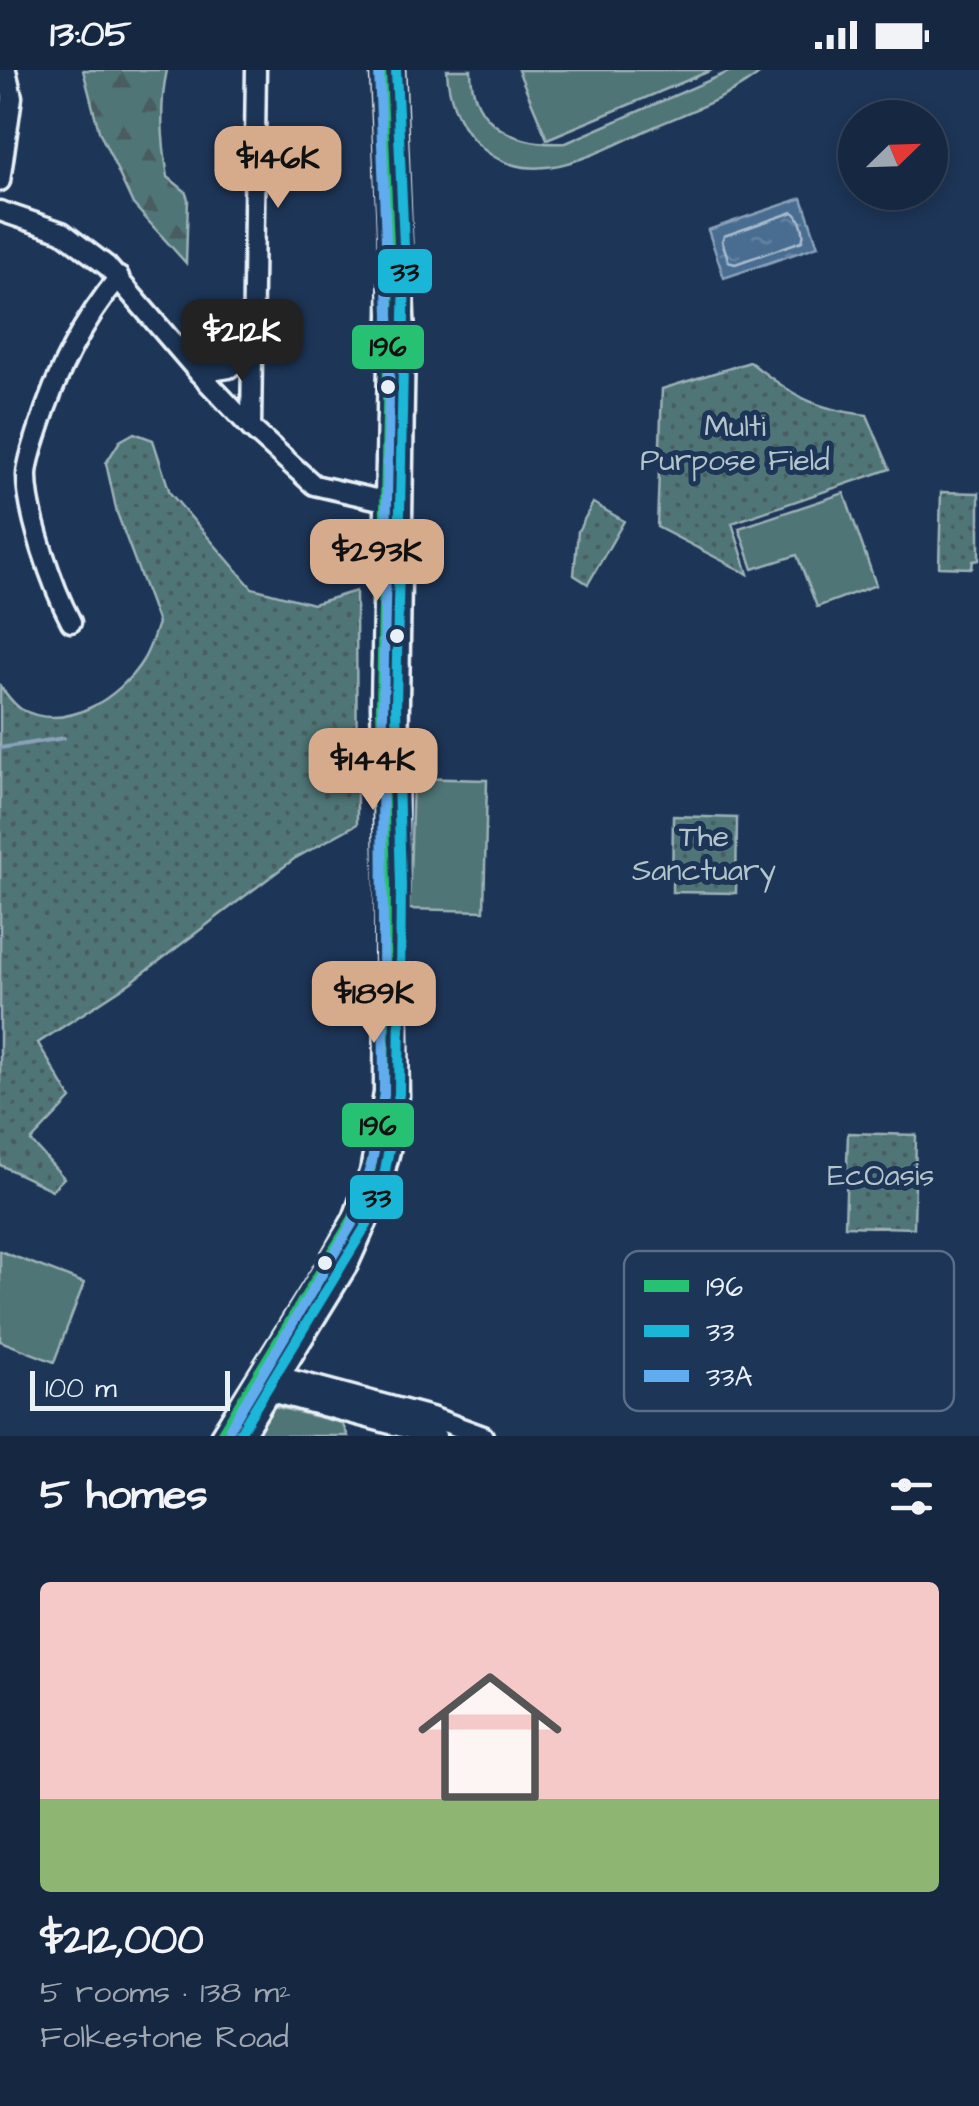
<!DOCTYPE html>
<meta charset="utf-8">
<style>
body{margin:0;font-family:"Architects Daughter",sans-serif;background:#23344c;color:#f1f3f6;height:100vh;display:flex;flex-direction:column;font-size:38px;white-space:nowrap}
*{box-sizing:border-box;margin:0}
p{font-size:32px;color:#9ea6b1}
.icon{flex:none;width:55px;height:55px;fill:none;stroke:currentColor;stroke-width:2;stroke-linecap:round;stroke-linejoin:round}
.map{position:relative;height:1366px;overflow:hidden}
.panel{display:flex;flex-direction:column;background:#162841;flex:1}
.panel>*{flex:none}
.needle{width:65px;rotate:67deg}
.fabs{position:absolute;left:838px;top:30px;display:grid;gap:20px}
.fabs a{display:grid;place-items:center;width:110px;height:110px;border-radius:50%;background:#162841;box-shadow:0 5px 15px #0003,0 0 0 2px #35445a;font-size:50px}
.scale{position:absolute;left:30px;bottom:25px;width:200px;box-sizing:border-box;padding-left:10px;border:5px solid #e8f1f8;border-top:0;font-size:28px;line-height:35px;white-space:nowrap;color:#e8f1f8;-webkit-text-stroke:8px #1d3557;paint-order:stroke}
.price{position:absolute;translate:-50% -85px;padding:0 22px;border-radius:20px;background:#d6ab8b;color:#111;font-size:32px;line-height:65px;filter:drop-shadow(0 2px 5px #0008)}
.price::after{content:'';position:absolute;left:50%;top:60px;width:30px;height:22px;margin-left:-15px;background:inherit;clip-path:polygon(0 0,100% 0,50% 100%)}
.price.current{background:#222;color:#fff}
ul{padding:0;list-style:none}
li{display:grid;align-content:center;gap:20px;height:530px;padding:0 40px}
li+li{border-top:2px solid #35445a}
li span{display:grid;place-items:center;height:310px;border-radius:10px;color:#555}
li>.icon{margin-inline-start:auto}
span .icon{width:180px;height:180px;fill:#fffc;stroke-width:1}
li b{font-size:42px}
h2{display:flex;justify-content:space-between;align-items:center;height:120px;padding:0 40px;font-size:42px}
.status{display:flex;justify-content:space-between;align-items:center;height:70px;padding:0 50px;background:#162841;direction:ltr}
.status svg{height:28px;fill:currentColor}
.map>svg:first-child{display:block}
.grass{fill:#507476;stroke:#9cb2b7;stroke-width:2.5}
.forest{fill:url(#forest-firs);stroke:#9cb2b7;stroke-width:2.5}
.park{fill:url(#park-dots);stroke:#9cb2b7;stroke-width:2.5}
.water{fill:url(#water-ripples);stroke:#89a2ba;stroke-width:2.5}
.lines{fill:none;stroke-linecap:round;stroke-linejoin:round}
.shore{stroke:#a9bccf;stroke-width:2.5}
.stream{stroke:#89a2ba;stroke-width:4}
.minor-casing{stroke:#e8f1f8;stroke-width:25}
.minor{stroke:#1d3557;stroke-width:18}
.bus-1-casing{stroke:#1d3557;stroke-width:18}
.bus-2-casing{stroke:#1d3557;stroke-width:18}
.bus-3-casing{stroke:#1d3557;stroke-width:18}
.bus-1{stroke:#26c172;stroke-width:10}
.bus-2{stroke:#1ab6d8;stroke-width:10}
.bus-3{stroke:#60acee;stroke-width:10}
.bus-dot{fill:#e8f1f8;stroke:#1d3557;stroke-width:4}
.labels{text-anchor:middle;dominant-baseline:central;stroke-width:10;stroke-linejoin:round;paint-order:stroke}
.park-label{font-size:30px;fill:#b3c5ca;stroke:#1d3557}
.key{fill:#1d3557;stroke:#5a6d87;stroke-width:2.5}
.key-label{font-size:28px;fill:#e8f1f8}
.line-badge{stroke:#1d3557;stroke-width:4}
.pale-badge-label{font-size:28px;text-anchor:middle;font-weight:bold;fill:#111}
</style>
<div class="status"><b>13:05</b><svg viewBox="0 0 49 12"><path d="M0 12V9h3v3zM5 12V6h3v6zM10 12V3h3v9zM15 12V0h3v12zM26 1h20v11H26zM47 4h2v5h-2z"/></svg></div>
<div class="map">
<svg width="979" height="1366" viewBox="0 0 979 1366">
<defs>
<pattern id="forest-firs" width="22" height="20" patternUnits="userSpaceOnUse" patternTransform="scale(2.5)"><rect width="22" height="20" fill="#507476"/><path d="M5 1l3.5 6h-7zM16 11l3.5 6h-7z" fill="#4a5c5e"/></pattern>
<pattern id="park-dots" width="8" height="8" patternUnits="userSpaceOnUse" patternTransform="scale(2.5)"><rect width="8" height="8" fill="#507476"/><path d="M2 2h.1M6 6h.1" fill="none" stroke="#4a5c5e" stroke-width="1.8" stroke-linecap="round"/></pattern>
<pattern id="water-ripples" width="26" height="14" patternUnits="userSpaceOnUse" patternTransform="scale(2.5)"><rect width="26" height="14" fill="#4a6d91"/><path d="M2 4q2-2 4 0t4 0M15 11q2-2 4 0t4 0" fill="none" stroke="#6482a1"/></pattern>
</defs>
<rect width="100%" height="100%" fill="#1d3557"/>
<filter id="ink" filterUnits="userSpaceOnUse"><feTurbulence type="fractalNoise" baseFrequency=".01" numOctaves="2"/><feDisplacementMap in="SourceGraphic" scale="20" xChannelSelector="R" yChannelSelector="G"/><feConvolveMatrix kernelMatrix="1 2 1 2 8 2 1 2 1" color-interpolation-filters="sRGB"/></filter>
<g filter="url(#ink)">
<!-- grass -->
<g class="grass">
<path d="M447,0H471C471,56 517,76 566,73L733,0H764C733,26 693,40 656,56C599,81 527,128 474,70C457,51 448,25 447,0Z"/>
<polygon points="518,0 712,0 547,69"/>
<polygon points="844,423 876,515 817,537 797,485 753,499 739,458"/>
<polygon points="413,708 487,710 484,841 409,839"/>
<polygon points="0,1181 84,1213 54,1292 0,1271"/>
<polygon points="273,1336 342,1353 348,1366 257,1366"/>
</g>
<!-- forest -->
<path class="forest" d="M83,0H167C159,36 162,71 168,107L185,121L188,129L186,193L133,134L99,61Z"/>
<!-- park -->
<g class="park">
<path d="M750,292C792,325 813,339 867,345L890,399L732,453L748,504L657,457L662,319Z"/>
<path d="M134,363L153,370L170,423L252,518L313,534L356,521L357,754L294,789L130,913L38,973L71,1029L31,1071L64,1108L52,1120L0,1095V616C6,623 13,634 21,639C65,663 120,628 143,590C150,579 154,564 158,553L117,443L106,393L120,371Z"/>
<polygon points="941,422 979,423 979,490 973,491 972,498 939,497"/>
<polygon points="593,433 624,451 588,514 574,505 578,461"/>
<polygon points="673,746 737,748 736,823 672,822"/>
<polygon points="848,1063 916,1065 914,1158 845,1156"/>
</g>
<!-- water -->
<polygon class="water" points="802,128 818,176 724,208 708,160"/>
<g class="lines">
<!-- shore -->
<path class="shore" d="M793,142C800,146 806,163 802,171L735,194L729,192L722,171L724,166Z"/>
<!-- stream -->
<polyline class="stream" points="0,678 64,668"/>
<!-- minor casing -->
<g class="minor-casing">
<g id="minor">
<polyline points="394,0 405,268 396,814"/>
<polyline points="0,111 12,27 6,0"/>
<polyline points="0,141 62,162 107,196 199,303 251,358 314,415 393,433"/>
<polyline points="199,303 229,298 252,281"/>
<polyline points="251,358 256,0"/>
<path d="M71,552C53,518 27,444 27,406C27,392 34,374 38,361C56,303 81,253 119,207"/>
<polyline points="270,1304 431,1347 483,1366"/>
<polyline points="263,1320 436,1366"/>
<polyline points="220,1366 324,1200 353,1148 370,1102 384,1023 386,815 381,636 390,197 381,0"/>
<polyline points="243,1366 348,1195 378,1128 390,1081 399,1026 396,855"/>
</g>
</g>
<!-- minor -->
<use href="#minor" class="minor"/>
<!-- bus-1 casing -->
<g class="bus-1-casing">
<polyline id="bus-1" points="220,1366 353,1148 370,1102 384,1023 386,815 381,636 390,197 381,0"/>
</g>
<!-- bus-2 casing -->
<g class="bus-2-casing">
<polyline id="bus-2" points="238,1366 367,1154 384,1106 399,1024 401,815 396,636 405,197 396,0"/>
</g>
<!-- bus-3 casing -->
<g class="bus-3-casing">
<polyline id="bus-3" points="230,1358 352,1154 372,1092 384,1025 382,698 390,268 379,1"/>
</g>
<!-- bus-1 -->
<use href="#bus-1" class="bus-1"/>
<!-- bus-2 -->
<use href="#bus-2" class="bus-2"/>
<!-- bus-3 -->
<use href="#bus-3" class="bus-3"/>
</g>
</g>
<!-- markers -->
<g class="bus-dot">
<circle cx="388" cy="317" r="9"/>
<circle cx="397" cy="566" r="9"/>
<circle cx="325" cy="1193" r="9"/>
</g>
<g class="labels">
<!-- park labels -->
<g class="park-label">
<text x="735" y="357">Multi<tspan x="735" dy="34">Purpose Field</tspan></text>
<text x="704" y="767">The<tspan x="704" dy="34">Sanctuary</tspan></text>
<text x="881" y="1106">EcOasis</text>
</g>
</g>
<!-- legend -->
<rect x="624" y="1181" width="330" height="160" rx="15" class="key"/>
<rect x="644" y="1210" width="45" height="12" fill="#26c172"/>
<rect x="644" y="1255" width="45" height="12" fill="#1ab6d8"/>
<rect x="644" y="1300" width="45" height="12" fill="#60acee"/>
<g class="key-label">
<text x="706" y="1226">196</text>
<text x="706" y="1271">33</text>
<text x="706" y="1316">33A</text>
</g>
<g class="line-badge">
<rect x="376" y="177" width="58" height="48" rx="10" fill="#1ab6d8"/>
<rect x="350" y="253" width="76" height="48" rx="10" fill="#26c172"/>
<rect x="340" y="1031" width="76" height="48" rx="10" fill="#26c172"/>
<rect x="348" y="1103" width="57" height="48" rx="10" fill="#1ab6d8"/>
</g>
<g class="pale-badge-label">
<text x="405" y="211">33</text>
<text x="388" y="286">196</text>
<text x="378" y="1065">196</text>
<text x="377" y="1137">33</text>
</g>
</svg>
<div class="fabs">
<a><svg class="needle" viewBox="-14 -14 28 28"><path d="M0-13l5 13h-10z" fill="#e53935"/><path d="M0 13l5-13h-10z" fill="#9ea6b1"/></svg></a>
</div>
<div class="scale">100 m</div>
<b class="price" style="left:278px;top:141px">$146K</b>
<b class="price current" style="left:242px;top:314px">$212K</b>
<b class="price" style="left:377px;top:534px">$293K</b>
<b class="price" style="left:373px;top:743px">$144K</b>
<b class="price" style="left:374px;top:976px">$189K</b>
</div>
<section class="panel">
<h2>5 homes<svg class="icon" aria-label="filters" viewBox="0 0 24 24"><path d="M4 7h16M4 17h16"/><circle cx="9" cy="7" r="2"/><circle cx="15" cy="17" r="2"/></svg></h2>
<ul>
<li><span style="background:linear-gradient(#f6c9c9 70%,#8fb573 0)"><svg class="icon" aria-label="home" viewBox="0 0 24 24"><path d="M3 11l9-7 9 7M6 9v11h12V9"/></svg></span><div><b>$212,000</b><p>5 rooms · 138 m²</p><p>Folkestone Road</p></div></li>
</ul>
</section>
